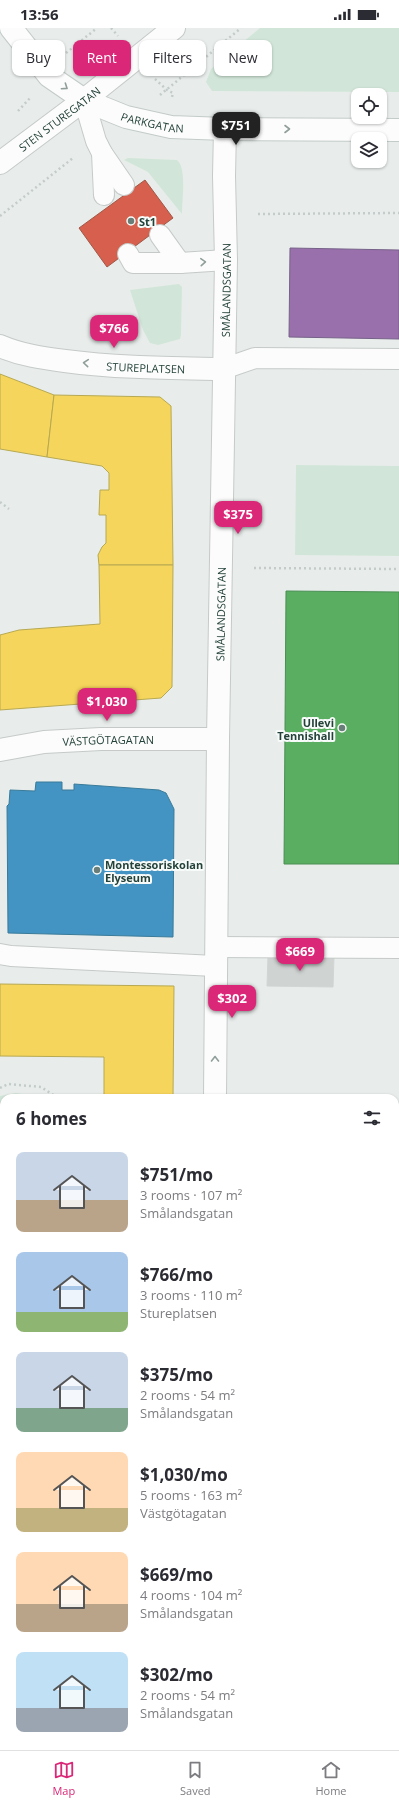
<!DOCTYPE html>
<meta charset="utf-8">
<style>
body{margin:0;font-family:"Open Sans",sans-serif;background:#f7f7f7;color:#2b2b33;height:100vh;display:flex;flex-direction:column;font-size:15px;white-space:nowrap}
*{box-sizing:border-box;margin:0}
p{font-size:13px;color:#7c7c81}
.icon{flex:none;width:22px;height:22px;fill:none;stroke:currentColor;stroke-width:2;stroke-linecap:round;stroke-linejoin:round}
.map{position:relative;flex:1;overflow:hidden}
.details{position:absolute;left:0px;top:1066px;width:399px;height:656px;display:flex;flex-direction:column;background:#fff;border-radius:12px 12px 0 0;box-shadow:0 1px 3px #0004}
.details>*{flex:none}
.banner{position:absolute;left:12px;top:12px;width:375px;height:36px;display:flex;gap:8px}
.controls{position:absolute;left:351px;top:60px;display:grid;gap:8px}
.controls a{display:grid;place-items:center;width:36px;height:36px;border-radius:8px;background:#fff;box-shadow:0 1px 3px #0004;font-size:20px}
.price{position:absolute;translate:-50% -34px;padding:0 9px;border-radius:8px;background:#db2777;color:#fff;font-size:13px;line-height:26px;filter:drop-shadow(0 1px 2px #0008)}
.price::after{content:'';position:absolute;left:50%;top:24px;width:12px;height:9px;margin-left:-6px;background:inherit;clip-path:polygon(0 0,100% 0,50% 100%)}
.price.on{background:#222;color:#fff}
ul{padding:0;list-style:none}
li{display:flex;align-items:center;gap:12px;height:100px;padding:0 16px}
li span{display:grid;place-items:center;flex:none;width:112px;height:80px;border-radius:8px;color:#555}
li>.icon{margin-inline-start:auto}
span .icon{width:48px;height:48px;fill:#fffc;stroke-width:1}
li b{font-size:17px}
h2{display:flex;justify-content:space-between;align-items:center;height:48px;padding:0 16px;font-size:17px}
.tag{padding:0 14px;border-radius:8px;background:#fff;box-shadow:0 1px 3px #0004;font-size:14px;line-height:36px}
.tag.on{background:#db2777;color:#fff}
.status{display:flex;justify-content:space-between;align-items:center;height:28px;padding:0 20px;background:#fff;direction:ltr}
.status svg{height:11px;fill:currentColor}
.menu{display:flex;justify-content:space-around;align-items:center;height:56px;border-top:1px solid #e1e1e2;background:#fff;font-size:11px;color:#7c7c81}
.menu a{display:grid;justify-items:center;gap:2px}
.menu .on{color:#db2777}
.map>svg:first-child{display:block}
.green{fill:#d1e6d8}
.homes{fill:#f6d55c;stroke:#b7a952}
.shops{fill:#d6604d;stroke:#a15747}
.offices{fill:#9970ab;stroke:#766289}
.schools{fill:#4393c3;stroke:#3a7b9a}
.public{fill:#5aae61;stroke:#4a8e55}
.building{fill:#cfd4d2;stroke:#d1d6d4}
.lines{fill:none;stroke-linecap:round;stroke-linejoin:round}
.service-casing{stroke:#c5cac8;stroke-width:22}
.minor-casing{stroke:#c5cac8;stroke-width:24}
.secondary-casing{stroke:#c3cbc8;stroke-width:24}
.path{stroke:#c3ccca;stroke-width:2.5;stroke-dasharray:2 3;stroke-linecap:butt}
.service{stroke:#fcfcfc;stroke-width:20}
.minor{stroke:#fcfcfc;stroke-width:22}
.secondary{stroke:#fcfcfc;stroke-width:22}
.oneway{stroke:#909f9b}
.poi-dot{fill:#697e78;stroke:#f7fbf9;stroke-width:1.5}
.labels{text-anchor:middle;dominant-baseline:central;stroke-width:4;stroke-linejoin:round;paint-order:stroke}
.street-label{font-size:11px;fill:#24423a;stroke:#f7fbf9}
.poi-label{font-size:11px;font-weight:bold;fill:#24423a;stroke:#f7fbf9;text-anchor:start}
</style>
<div class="status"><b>13:56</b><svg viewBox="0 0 49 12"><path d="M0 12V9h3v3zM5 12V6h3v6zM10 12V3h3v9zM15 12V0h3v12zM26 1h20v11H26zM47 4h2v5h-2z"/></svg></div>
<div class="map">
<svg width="399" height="1722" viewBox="0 0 399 1722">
<rect width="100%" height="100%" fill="#e8edeb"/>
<!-- green -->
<g class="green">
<polygon points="260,0 399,0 399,64 212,63 206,54 211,41"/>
<path d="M128,130L177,132C187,140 182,173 182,186L148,144L124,132Z"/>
<polygon points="179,256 182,259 181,307 180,311 158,317 150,315 143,302 130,262"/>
<polygon points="296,437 399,438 399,528 295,527"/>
<polygon points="16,1065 34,1068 39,1070 4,1070 4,1173 0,1168 0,1068"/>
<rect x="395" y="1205" width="4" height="184"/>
<polygon points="0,1593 4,1609 4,1676 0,1651"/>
<polygon points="395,1713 399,1713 399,1722 207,1722 245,1721 252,1718 395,1718"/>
<polygon points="83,1718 105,1718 102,1722 84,1722"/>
<polygon points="113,1718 137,1718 137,1722 110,1722"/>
</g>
<!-- homes -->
<g class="homes">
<polygon points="0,346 54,367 47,429 0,421"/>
<polygon points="54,367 160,369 171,378 173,537 99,537 98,527 102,519 106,515 106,487 99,487 100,462 109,462 109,445 102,438 47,429"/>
<polygon points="99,537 173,537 172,659 161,670 0,682 0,607 19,602 100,596"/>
<polygon points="0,956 174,958 173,1070 104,1070 104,1029 0,1028"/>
<polygon points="0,1221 4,1226 4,1319 0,1322"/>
</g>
<!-- shops -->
<polygon class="shops" points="145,152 173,190 107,239 79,200"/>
<!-- offices -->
<polygon class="offices" points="290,220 399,222 399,311 289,309"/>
<!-- schools -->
<polygon class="schools" points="36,754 62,754 62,762 74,762 74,756 159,762 166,765 174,781 173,909 8,905 7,778 9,776 10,762 35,763"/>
<!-- public -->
<g class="public">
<polygon points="286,563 399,564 399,836 284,836"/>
<rect x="395" y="1150" width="4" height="55"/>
<rect x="395" y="1390" width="4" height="53"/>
</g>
<!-- building -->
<polygon class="building" points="268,928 334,929 333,959 267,958"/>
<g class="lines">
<!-- service casing -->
<g class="service-casing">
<g id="service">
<polyline points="84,72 96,113 102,125 104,167"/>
<polyline points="102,125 124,157"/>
<polyline points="160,207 180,235"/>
<polyline points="128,226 133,235 180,235 226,232"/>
<polyline points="223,341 255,330 399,331"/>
<polyline points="216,919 399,920"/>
<polyline points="0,926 11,928 215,938"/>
<polyline points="395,1491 399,1491"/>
</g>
</g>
<!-- minor casing -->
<g class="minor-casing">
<g id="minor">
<path id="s1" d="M0,135L84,72L174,0"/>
<path id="s2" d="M0,318C21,327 42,330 65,333C117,340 170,340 223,341"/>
<path id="s3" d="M0,722L44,714L101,711H218"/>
<path id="s4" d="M215,1070L218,711L226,232L224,148L225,101"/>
<polyline points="0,1496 4,1494"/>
<polyline points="0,1535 4,1550"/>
<polyline points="37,1718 38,1722"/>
</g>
</g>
<!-- secondary casing -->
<g class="secondary-casing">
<g id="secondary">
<path id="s5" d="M11,0L49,48L84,72L126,89L171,99L225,101L399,102"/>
</g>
</g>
<!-- path -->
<g class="path">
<polyline points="111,0 118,8"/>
<polyline points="66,25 97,0"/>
<polyline points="155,51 167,62 173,65 172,69"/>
<polyline points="160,67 241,0"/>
<polyline points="18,83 31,69"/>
<polyline points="258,186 399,185"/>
<polyline points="0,188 73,130"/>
<polyline points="0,474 9,481"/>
<polyline points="254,540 399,541"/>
<polyline points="0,1060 8,1056 41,1059 58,1070"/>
<polyline points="0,1176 4,1180"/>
<polyline points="0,1357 4,1355"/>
<polyline points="0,1426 4,1435"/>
<polyline points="72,1718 73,1722"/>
<polyline points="139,1718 139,1722"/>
<polyline points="195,1722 202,1718"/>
</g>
<!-- service -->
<use href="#service" class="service"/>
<!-- minor -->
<use href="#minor" class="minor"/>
<!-- secondary -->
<use href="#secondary" class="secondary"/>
</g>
<!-- one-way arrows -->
<defs><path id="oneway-chevron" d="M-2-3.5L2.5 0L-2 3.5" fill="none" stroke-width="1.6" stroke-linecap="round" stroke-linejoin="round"/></defs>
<g class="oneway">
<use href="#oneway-chevron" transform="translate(65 59) rotate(34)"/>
<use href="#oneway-chevron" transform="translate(287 101)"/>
<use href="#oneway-chevron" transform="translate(203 234) rotate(-4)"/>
<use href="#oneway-chevron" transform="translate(86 335) rotate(-175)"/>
<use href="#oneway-chevron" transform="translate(215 1031) rotate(-90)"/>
</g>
<!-- markers -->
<g class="poi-dot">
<circle cx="131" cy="193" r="4"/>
<circle cx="342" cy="700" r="4"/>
<circle cx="97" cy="842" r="4"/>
</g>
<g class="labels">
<!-- street labels -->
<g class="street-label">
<text stroke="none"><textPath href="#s1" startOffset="74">STEN STUREGATAN</textPath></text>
<text stroke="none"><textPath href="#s5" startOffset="176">PARKGATAN</textPath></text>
<text stroke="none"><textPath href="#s4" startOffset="808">SMÅLANDSGATAN</textPath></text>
<text stroke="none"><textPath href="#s2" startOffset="148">STUREPLATSEN</textPath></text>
<text stroke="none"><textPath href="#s4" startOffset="484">SMÅLANDSGATAN</textPath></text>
<text stroke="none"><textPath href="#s3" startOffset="109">VÄSTGÖTAGATAN</textPath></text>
</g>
<!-- poi labels -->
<g class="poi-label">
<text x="139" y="193">St1</text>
<text x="334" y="694" text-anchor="end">Ullevi<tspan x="334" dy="13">Tennishall</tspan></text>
<text x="105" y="836">Montessoriskolan<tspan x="105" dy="13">Elyseum</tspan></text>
</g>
</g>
</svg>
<div class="controls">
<a><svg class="icon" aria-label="locate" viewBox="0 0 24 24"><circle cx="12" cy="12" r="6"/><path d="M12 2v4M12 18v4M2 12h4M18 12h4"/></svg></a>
<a><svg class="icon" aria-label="layers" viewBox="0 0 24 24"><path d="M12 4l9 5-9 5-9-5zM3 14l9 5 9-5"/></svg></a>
</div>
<b class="price on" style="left:236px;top:118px">$751</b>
<b class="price" style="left:114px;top:321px">$766</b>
<b class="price" style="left:238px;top:507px">$375</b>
<b class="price" style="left:107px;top:694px">$1,030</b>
<b class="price" style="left:300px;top:944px">$669</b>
<b class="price" style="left:232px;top:991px">$302</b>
<div class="banner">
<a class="tag">Buy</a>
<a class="tag on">Rent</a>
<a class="tag">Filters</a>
<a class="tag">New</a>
</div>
<section class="details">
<h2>6 homes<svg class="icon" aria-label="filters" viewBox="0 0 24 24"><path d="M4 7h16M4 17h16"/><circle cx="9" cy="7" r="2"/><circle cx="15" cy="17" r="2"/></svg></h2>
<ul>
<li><span style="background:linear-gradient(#c9d6e8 60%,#b9a48a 0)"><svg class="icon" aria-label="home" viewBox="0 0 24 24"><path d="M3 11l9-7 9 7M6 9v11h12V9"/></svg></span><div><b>$751/mo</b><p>3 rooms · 107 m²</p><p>Smålandsgatan</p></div></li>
<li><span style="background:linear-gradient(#a9c7e8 75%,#8fb573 0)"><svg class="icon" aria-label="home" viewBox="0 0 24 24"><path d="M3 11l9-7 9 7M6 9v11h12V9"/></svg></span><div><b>$766/mo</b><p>3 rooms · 110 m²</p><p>Stureplatsen</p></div></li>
<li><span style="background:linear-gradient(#c9d6e8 70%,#7fa58c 0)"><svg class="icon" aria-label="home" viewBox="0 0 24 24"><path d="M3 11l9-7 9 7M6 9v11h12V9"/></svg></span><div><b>$375/mo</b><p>2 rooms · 54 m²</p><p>Smålandsgatan</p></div></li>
<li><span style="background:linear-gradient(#ffd9b3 70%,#c2b280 0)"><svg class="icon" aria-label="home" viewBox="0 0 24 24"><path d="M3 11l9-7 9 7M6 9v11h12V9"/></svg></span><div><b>$1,030/mo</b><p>5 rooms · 163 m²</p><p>Västgötagatan</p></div></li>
<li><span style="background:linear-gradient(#ffd9b3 65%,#b9a48a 0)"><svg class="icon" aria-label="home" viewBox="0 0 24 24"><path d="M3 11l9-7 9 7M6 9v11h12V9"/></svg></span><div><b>$669/mo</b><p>4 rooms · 104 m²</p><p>Smålandsgatan</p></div></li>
<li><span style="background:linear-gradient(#bfe0f5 70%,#9aa5b1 0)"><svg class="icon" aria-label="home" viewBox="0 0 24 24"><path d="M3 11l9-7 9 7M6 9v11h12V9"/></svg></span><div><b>$302/mo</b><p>2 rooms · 54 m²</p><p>Smålandsgatan</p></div></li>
</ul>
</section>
</div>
<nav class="menu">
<a class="on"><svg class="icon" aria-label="map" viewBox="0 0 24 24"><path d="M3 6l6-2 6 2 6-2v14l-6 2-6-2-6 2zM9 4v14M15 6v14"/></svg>Map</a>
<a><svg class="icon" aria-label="saved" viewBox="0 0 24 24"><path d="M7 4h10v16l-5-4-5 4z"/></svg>Saved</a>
<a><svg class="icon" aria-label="home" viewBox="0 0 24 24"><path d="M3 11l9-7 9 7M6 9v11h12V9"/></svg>Home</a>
</nav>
